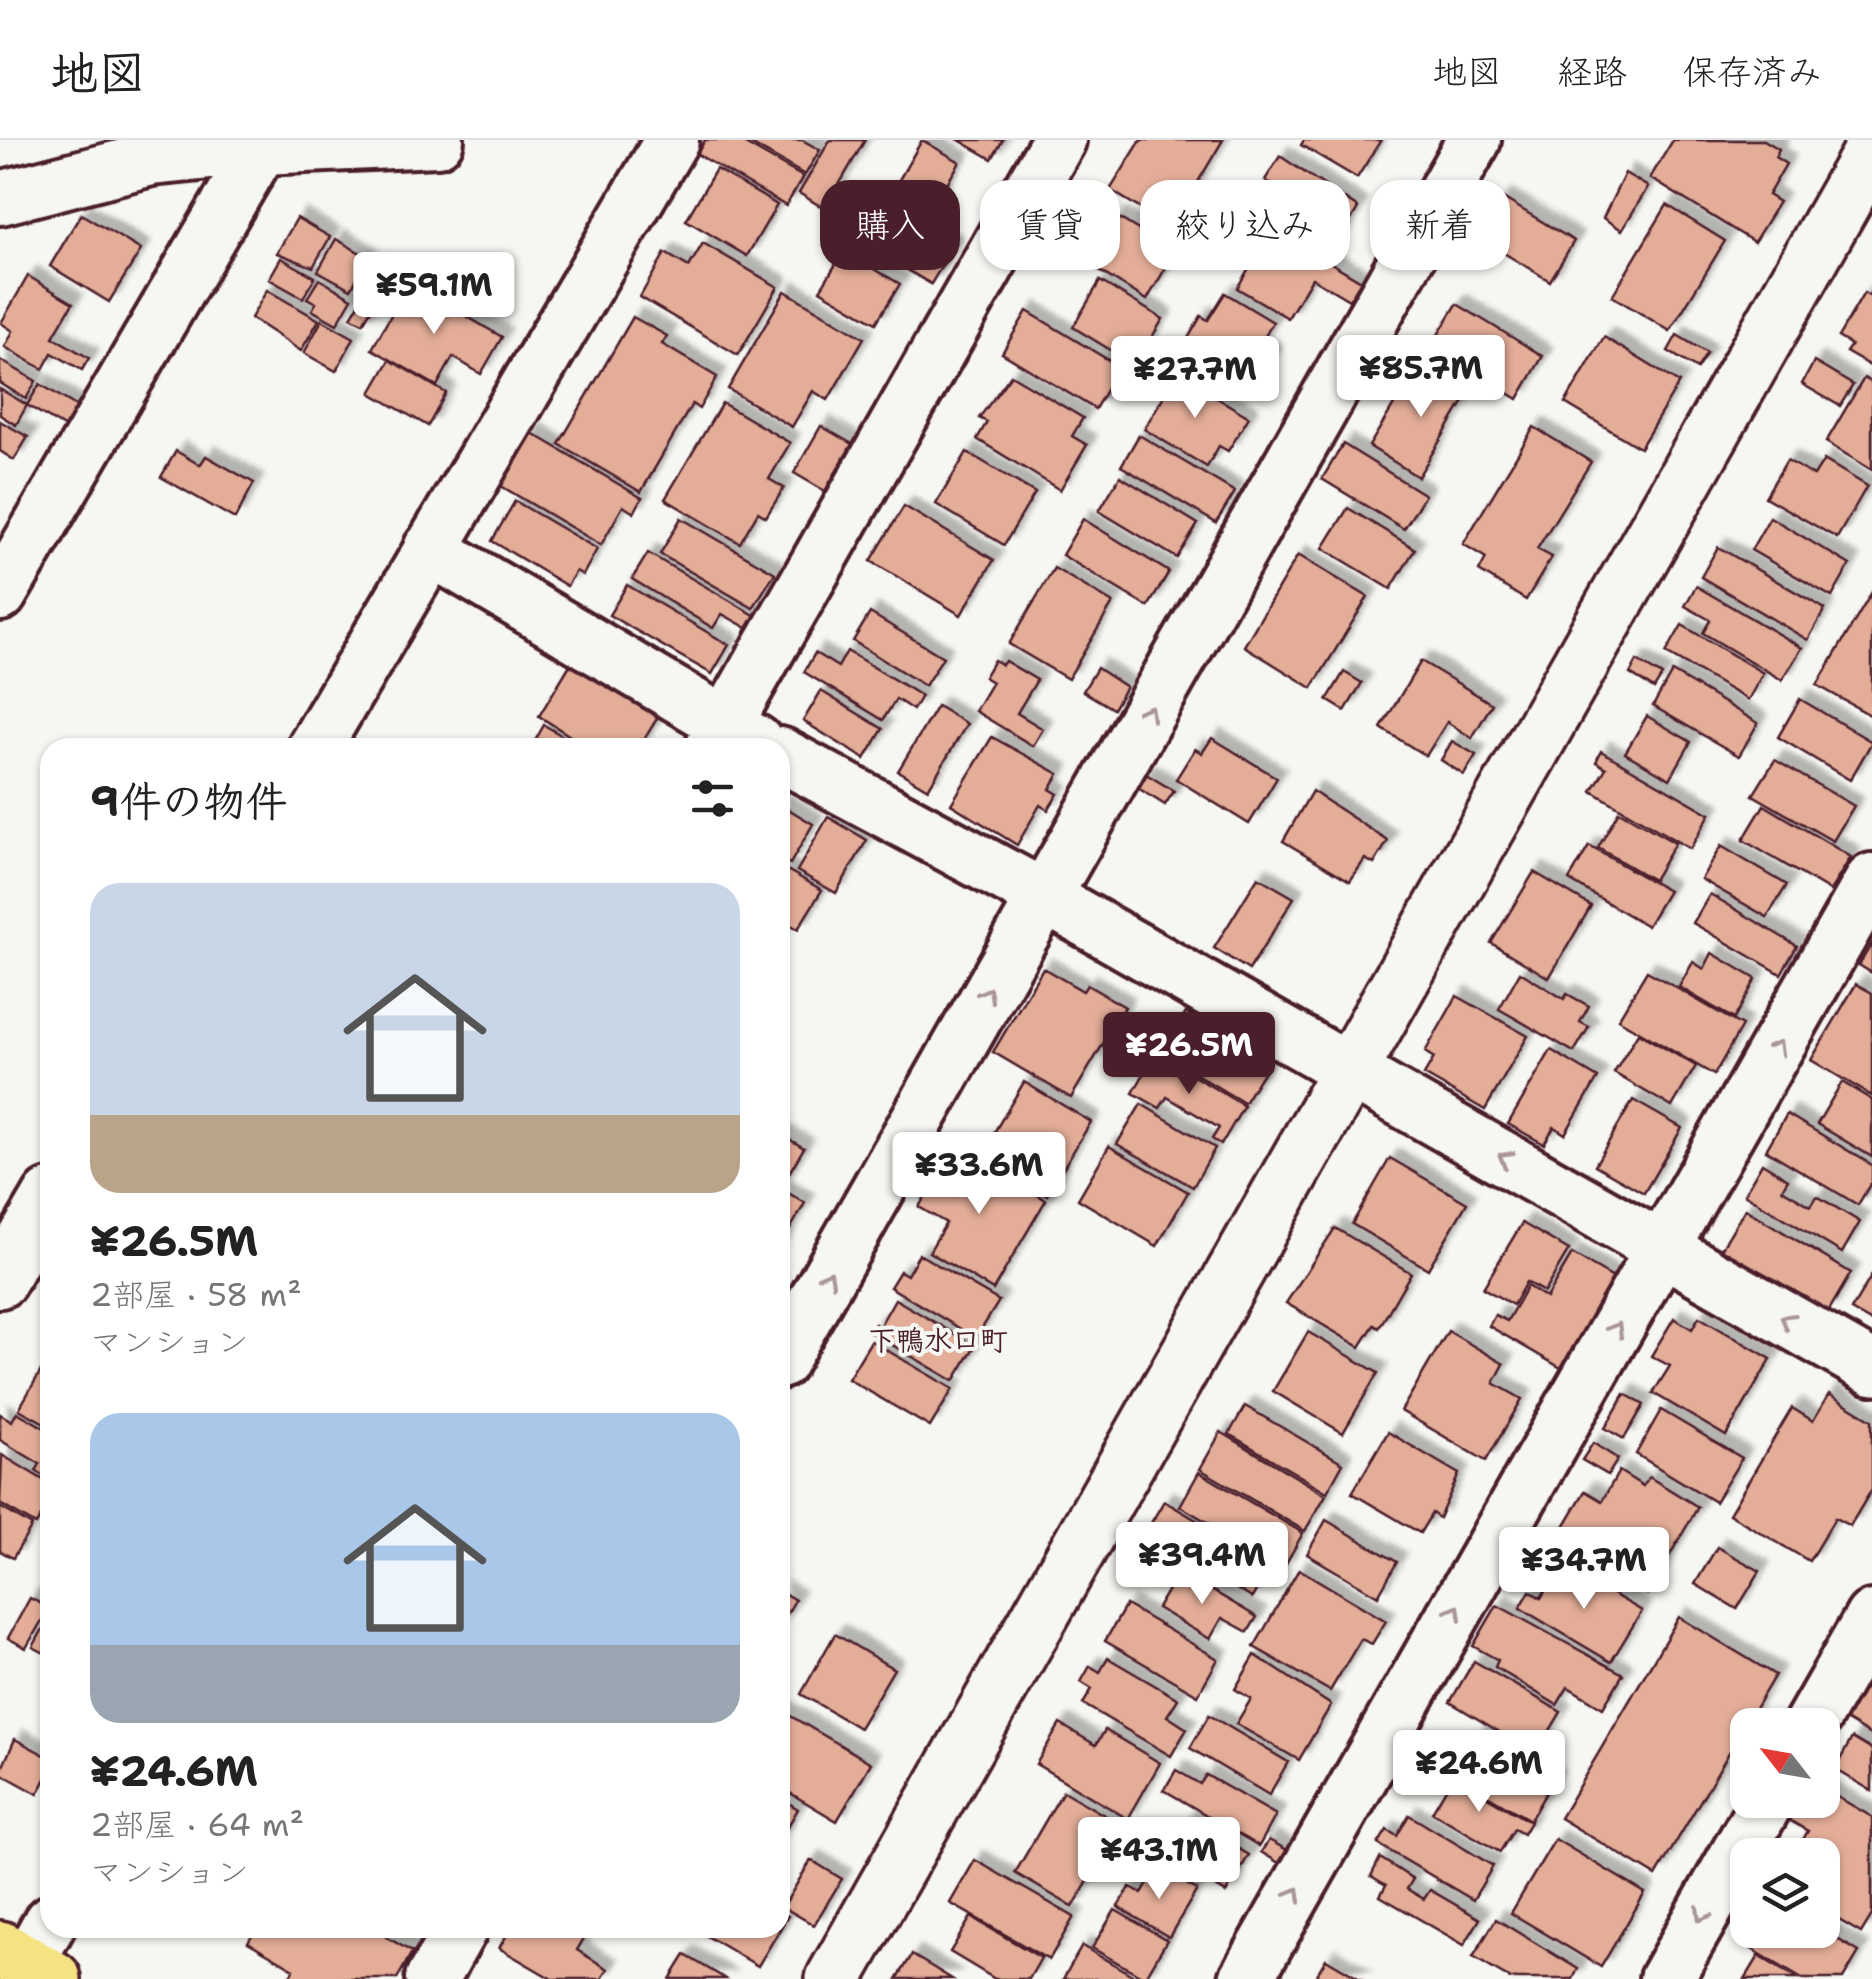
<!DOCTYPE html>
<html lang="ja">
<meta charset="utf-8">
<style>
body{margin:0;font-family:"Shantell Sans","Klee One",sans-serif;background:#f2f2f2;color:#222;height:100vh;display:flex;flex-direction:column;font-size:38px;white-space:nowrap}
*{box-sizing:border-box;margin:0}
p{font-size:32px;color:#767676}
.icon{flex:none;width:55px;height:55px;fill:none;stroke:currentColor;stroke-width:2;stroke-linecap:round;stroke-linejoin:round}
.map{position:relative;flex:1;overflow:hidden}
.details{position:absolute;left:40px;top:598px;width:750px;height:1200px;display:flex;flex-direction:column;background:#fff;border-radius:30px;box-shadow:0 2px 8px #0004}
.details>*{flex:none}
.hud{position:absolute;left:820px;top:40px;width:900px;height:90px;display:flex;gap:20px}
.needle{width:65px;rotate:301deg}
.tools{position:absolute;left:1730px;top:1568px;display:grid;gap:20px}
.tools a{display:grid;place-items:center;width:110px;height:110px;border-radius:20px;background:#fff;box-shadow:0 2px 8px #0004;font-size:50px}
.price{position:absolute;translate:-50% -85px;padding:0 22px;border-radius:10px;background:#fff;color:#222;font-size:32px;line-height:65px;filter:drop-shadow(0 2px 5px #0008)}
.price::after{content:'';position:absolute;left:50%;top:60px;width:30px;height:22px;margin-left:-15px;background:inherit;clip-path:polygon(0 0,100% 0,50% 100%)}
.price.on{background:#4a1f2b;color:#fff}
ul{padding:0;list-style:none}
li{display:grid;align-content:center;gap:20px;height:530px;padding:0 50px}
li span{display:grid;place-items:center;height:310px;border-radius:30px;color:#555}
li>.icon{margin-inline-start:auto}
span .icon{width:180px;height:180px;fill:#fffc;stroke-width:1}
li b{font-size:42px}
h2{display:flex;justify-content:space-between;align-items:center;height:120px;padding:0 50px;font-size:42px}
.pill{padding:0 35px;border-radius:30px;background:#fff;box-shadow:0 2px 8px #0004;font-size:35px;line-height:90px}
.pill.on{background:#4a1f2b;color:#fff}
header{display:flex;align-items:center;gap:60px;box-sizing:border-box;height:140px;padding:0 50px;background:#fff;border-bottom:2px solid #e0e0e0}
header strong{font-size:48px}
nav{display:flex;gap:55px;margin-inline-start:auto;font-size:35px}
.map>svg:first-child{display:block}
.building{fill:#e3ad98;stroke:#4a1f2b;stroke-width:2.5;filter:url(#shadow)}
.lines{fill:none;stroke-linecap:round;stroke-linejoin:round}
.minor-casing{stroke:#4a1f2b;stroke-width:60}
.tertiary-casing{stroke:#4a1f2b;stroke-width:62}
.primary-casing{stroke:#4a1f2b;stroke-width:62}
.minor{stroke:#f6f6f2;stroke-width:52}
.tertiary{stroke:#f6f6f2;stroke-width:55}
.primary{stroke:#f5e382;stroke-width:55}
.oneway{stroke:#a99598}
.labels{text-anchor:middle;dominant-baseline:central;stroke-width:8;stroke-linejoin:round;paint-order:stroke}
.neighbourhood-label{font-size:28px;font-weight:bold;fill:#4a1f2b;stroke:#f6f6f2}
</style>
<header>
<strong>地図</strong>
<nav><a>地図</a><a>経路</a><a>保存済み</a></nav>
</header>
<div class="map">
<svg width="1872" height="1839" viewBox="0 0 1872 1839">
<defs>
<filter id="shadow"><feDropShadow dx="9" dy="-9" stdDeviation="2.5" flood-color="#0004"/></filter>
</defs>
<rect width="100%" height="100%" fill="#f6f6f2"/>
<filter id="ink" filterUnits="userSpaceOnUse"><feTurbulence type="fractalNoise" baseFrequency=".01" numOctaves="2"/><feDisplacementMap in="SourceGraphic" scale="20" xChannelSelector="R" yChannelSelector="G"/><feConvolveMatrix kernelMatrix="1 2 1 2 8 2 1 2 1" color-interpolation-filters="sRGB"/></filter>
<g filter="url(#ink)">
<!-- building -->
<g class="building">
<polygon points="705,0 738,0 803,37 786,66 697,14"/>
<polygon points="744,0 802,0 820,10 805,35"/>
<polygon points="830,0 865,0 825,69 799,53"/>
<polygon points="922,0 960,22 933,67 896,45"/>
<polygon points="959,0 1003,0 992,19"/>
<polygon points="1141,0 1223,0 1192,52 1229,74 1208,109 1110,50"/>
<polygon points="1304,0 1381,0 1357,38 1301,5"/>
<polygon points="1673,0 1764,0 1779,9 1775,17 1786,24 1768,55 1779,62 1754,102 1650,38"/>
<polygon points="1280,16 1358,68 1340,99 1274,59 1280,49 1265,40"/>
<polygon points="716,29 777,65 747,116 686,80"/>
<polygon points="1625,33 1648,47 1622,90 1603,78"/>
<polygon points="870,57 954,106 931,144 847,94"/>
<polygon points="1503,58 1574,101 1550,141 1479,98"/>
<polygon points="1667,65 1725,101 1670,191 1612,156"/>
<polygon points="81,74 141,110 109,162 50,126"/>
<polygon points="1085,76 1109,91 1117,77 1175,112 1147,160 1065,110"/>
<polygon points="297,78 330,97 313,127 277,113"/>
<polygon points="1273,88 1361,141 1349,160 1312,138 1288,178 1237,148"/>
<polygon points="336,99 369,118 351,149 318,131"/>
<polygon points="703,103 778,147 738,215 640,157 665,113 689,127"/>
<polygon points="844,111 900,144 876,183 820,150"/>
<polygon points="281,118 315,137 303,158 269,139"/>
<polygon points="377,124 395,134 386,150 377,146 369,161 359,155"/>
<polygon points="28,136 73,163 53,197 89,218 82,230 52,213 43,229 5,207 13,191 1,183"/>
<polygon points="319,139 352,158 337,184 312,170 316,163 307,158"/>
<polygon points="1100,141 1163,179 1135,225 1073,187"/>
<polygon points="409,143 502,197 481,234 453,217 437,246 372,209"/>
<polygon points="267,150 319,180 301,211 251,178"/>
<polygon points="1872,150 1872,227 1846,212 1851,205 1838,197 1864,153 1869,156"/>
<polygon points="785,151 864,198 828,260 813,251 792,287 728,249"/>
<polygon points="1225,153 1273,182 1259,207 1272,215 1249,253 1180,212 1201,176 1208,180"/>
<polygon points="360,162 372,168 363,183 351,177"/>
<polygon points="1457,164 1543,216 1518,259 1431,206"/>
<polygon points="1027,171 1120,227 1095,269 1002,213"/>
<polygon points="633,177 667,196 662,204 717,237 699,269 692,264 641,352 559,304"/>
<polygon points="322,180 354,198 336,231 304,213"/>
<polygon points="1677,195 1707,213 1697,229 1668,211"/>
<polygon points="1604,197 1679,243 1640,308 1565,263"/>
<polygon points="0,220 36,241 26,259 0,243"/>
<polygon points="390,220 446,253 428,286 371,253"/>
<polygon points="1814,222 1853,245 1840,266 1802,244"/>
<polygon points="1432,223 1472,248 1418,337 1369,306 1404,248 1413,255"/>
<polygon points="1177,234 1249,277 1228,311 1219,306 1207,327 1144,289"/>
<polygon points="1011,235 1083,278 1072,296 1087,305 1060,350 977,299 987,282 979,278"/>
<polygon points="1864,238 1872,243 1872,330 1826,302"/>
<polygon points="40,244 79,268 67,289 27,265"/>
<polygon points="0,249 27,265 16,285 0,275"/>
<polygon points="722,263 790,303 769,339 784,348 766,377 758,372 740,403 665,359"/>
<polygon points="0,281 28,297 14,320 0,311"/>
<polygon points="821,286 852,304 825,351 794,333"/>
<polygon points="1534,287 1591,322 1537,409 1552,417 1526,460 1479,431 1486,418 1463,404"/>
<polygon points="532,293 642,358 634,373 623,366 601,405 501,346"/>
<polygon points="1139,295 1235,352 1216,383 1121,326"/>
<polygon points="1343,304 1425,355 1404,389 1322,339"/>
<polygon points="176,311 200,325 206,316 254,343 235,379 161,337"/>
<polygon points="967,312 1035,353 1004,405 936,364"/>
<polygon points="1787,320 1814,336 1824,320 1867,346 1837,398 1765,357"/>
<polygon points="1120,336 1198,384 1177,418 1099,371"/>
<polygon points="515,361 597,409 583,435 576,431 567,446 492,401"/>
<polygon points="904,366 994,420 961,475 871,421"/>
<polygon points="1348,368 1415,409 1391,449 1323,408"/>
<polygon points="1770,377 1850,425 1832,457 1751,410"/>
<polygon points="681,378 775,433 753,468 660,414"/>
<polygon points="1083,379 1169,432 1148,467 1062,415"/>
<polygon points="1718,407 1825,469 1808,500 1701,437"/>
<polygon points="648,413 756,476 749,489 722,474 713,488 632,439"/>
<polygon points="1298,415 1368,457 1312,548 1244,506"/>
<polygon points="1054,428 1113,463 1068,539 1009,504"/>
<polygon points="627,445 729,505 712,534 609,475"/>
<polygon points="1696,446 1802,508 1782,540 1703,493 1710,480 1685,466"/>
<polygon points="1872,452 1872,576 1817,545"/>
<polygon points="870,473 943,517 925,546 853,501"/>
<polygon points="1682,485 1763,533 1748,560 1666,513"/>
<polygon points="847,511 921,556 913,570 896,559 883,580 804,532 815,513 838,527"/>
<polygon points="994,520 1002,525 1005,521 1037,540 1017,573 1043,589 1033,606 975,571 992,542 984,537"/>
<polygon points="1421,521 1492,564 1472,598 1447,582 1426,616 1381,588"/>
<polygon points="1637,521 1662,536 1654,549 1630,534"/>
<polygon points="571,523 661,572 639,608 589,608 539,576"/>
<polygon points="1097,528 1126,547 1113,569 1083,551"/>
<polygon points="1344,532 1362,543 1345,571 1327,560"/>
<polygon points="1672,532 1758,583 1739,616 1653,566"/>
<polygon points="821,551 883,589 865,619 803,581"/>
<polygon points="1800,559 1872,602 1850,640 1778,597"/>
<polygon points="937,566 967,584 928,649 898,631"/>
<polygon points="1647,576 1691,602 1670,639 1625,613"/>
<polygon points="544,585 576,604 582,608 531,608"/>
<polygon points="992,597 1059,634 1050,649 1058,654 1048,670 1040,665 1017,705 951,664"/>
<polygon points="1212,598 1277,638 1249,684 1176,639 1195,609 1202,613"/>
<polygon points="1452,601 1476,615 1464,635 1441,620"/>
<polygon points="1601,611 1710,674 1690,709 1592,651 1606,628 1596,622"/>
<polygon points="1775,620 1854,666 1833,701 1753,655"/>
<polygon points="1146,634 1174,651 1165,665 1138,648"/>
<polygon points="1312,651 1388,701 1374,724 1365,719 1350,741 1283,701"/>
<polygon points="780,664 813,684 790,724 780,718"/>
<polygon points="1764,665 1851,717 1830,751 1743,700"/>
<polygon points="1619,671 1675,703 1653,740 1598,708"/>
<polygon points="828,677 867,700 836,753 797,731"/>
<polygon points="1589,706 1668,751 1647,786 1569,740"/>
<polygon points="1721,706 1787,745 1767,777 1701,739"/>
<polygon points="780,726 822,750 798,789 780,779"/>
<polygon points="1534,732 1591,766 1549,838 1491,803"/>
<polygon points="1258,737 1294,758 1249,830 1214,808"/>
<polygon points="1710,754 1797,806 1781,834 1693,783"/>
<polygon points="1872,803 1872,833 1859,825"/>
<polygon points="1712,813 1756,839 1734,879 1679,847 1693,822 1704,829"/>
<polygon points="1043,828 1083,851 1087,845 1125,867 1071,958 993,912"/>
<polygon points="1647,831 1742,886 1714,935 1618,879"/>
<polygon points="1520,832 1564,859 1567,854 1589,866 1580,882 1589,887 1574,912 1499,869"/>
<polygon points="1856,844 1872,853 1872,956 1811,920"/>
<polygon points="1457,856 1528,896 1485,970 1424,935 1434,918 1425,912"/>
<polygon points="1186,873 1269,923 1244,963 1161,913"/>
<polygon points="1638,893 1696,926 1672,967 1614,933"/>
<polygon points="1551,910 1598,938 1565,994 1554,987 1544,1004 1508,984"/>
<polygon points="1152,920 1174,932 1177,926 1244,966 1221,1005 1212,999 1219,988 1167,957 1160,968 1133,953"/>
<polygon points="1024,942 1091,982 1047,1055 980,1016"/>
<polygon points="1842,942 1872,960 1872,1017 1817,984"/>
<polygon points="1633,960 1682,988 1644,1053 1595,1025"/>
<polygon points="1141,964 1215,1008 1193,1047 1117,1004"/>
<polygon points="1787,974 1872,1025 1872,1041 1858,1065 1766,1010"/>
<polygon points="780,994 804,1008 780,1048 805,1063 780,1107"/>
<polygon points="954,1006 1046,1060 993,1150 929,1112 946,1083 919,1067"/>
<polygon points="1109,1006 1188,1052 1157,1106 1078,1059"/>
<polygon points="1390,1018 1467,1063 1428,1129 1352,1084"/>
<polygon points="1762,1023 1788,1039 1782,1049 1811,1066 1817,1056 1860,1082 1842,1113 1744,1054"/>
<polygon points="1745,1069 1851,1133 1828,1172 1721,1109"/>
<polygon points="1522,1083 1569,1110 1544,1152 1526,1142 1513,1165 1483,1148"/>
<polygon points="1335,1088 1411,1133 1379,1188 1374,1185 1360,1207 1286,1163"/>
<polygon points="919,1114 999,1161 976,1198 890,1147 900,1131 907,1135"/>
<polygon points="1572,1114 1613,1138 1561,1228 1489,1186 1495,1175 1507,1181 1527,1146 1546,1158"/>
<polygon points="1872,1135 1872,1182 1851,1170"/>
<polygon points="895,1159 975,1206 954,1241 870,1192 875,1184 879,1187"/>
<polygon points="1699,1177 1771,1219 1726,1296 1653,1253 1670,1226 1651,1216 1674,1178 1692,1189"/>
<polygon points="1448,1191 1504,1224 1494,1243 1522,1259 1486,1321 1401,1271"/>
<polygon points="1308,1192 1378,1233 1343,1293 1273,1251"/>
<polygon points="871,1201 953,1249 930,1287 848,1239"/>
<polygon points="50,1215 50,1286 19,1269"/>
<polygon points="1625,1254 1644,1265 1624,1299 1605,1288"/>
<polygon points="1829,1254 1872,1280 1872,1349 1850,1386 1835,1378 1809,1421 1729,1374 1792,1268 1813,1281"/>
<polygon points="1245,1266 1343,1323 1327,1352 1229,1294"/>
<polygon points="1661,1270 1742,1318 1715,1362 1636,1314"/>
<polygon points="17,1272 50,1291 50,1340 36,1331 40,1324 0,1300 0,1274 12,1281"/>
<polygon points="1221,1292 1326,1355 1305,1391 1200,1329"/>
<polygon points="1388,1292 1459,1334 1439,1378 1432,1373 1420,1393 1352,1353"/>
<polygon points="1593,1303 1618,1319 1608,1335 1582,1320"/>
<polygon points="2,1315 50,1344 50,1362 36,1385 0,1364"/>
<polygon points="1619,1331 1643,1346 1649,1337 1698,1367 1647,1454 1556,1400 1585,1351 1602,1361"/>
<polygon points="1199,1332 1303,1393 1284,1427 1180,1366"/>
<polygon points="1164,1361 1271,1424 1252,1458 1175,1413 1183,1401 1151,1383"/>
<polygon points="0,1367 32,1386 13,1418 0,1411"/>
<polygon points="1326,1380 1397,1422 1378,1456 1307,1414"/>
<polygon points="1717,1407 1760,1431 1737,1469 1695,1444"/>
<polygon points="1561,1424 1642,1471 1611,1522 1520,1468 1530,1451 1541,1458"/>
<polygon points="1299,1429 1386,1481 1372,1504 1361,1499 1330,1551 1254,1507"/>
<polygon points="1179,1431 1257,1477 1248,1492 1222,1478 1210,1499 1157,1468"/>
<polygon points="780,1451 795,1460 780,1486"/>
<polygon points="30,1458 49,1468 26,1508 8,1498"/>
<polygon points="1126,1465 1218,1519 1198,1555 1105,1501"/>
<polygon points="1497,1465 1623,1534 1603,1568 1568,1547 1557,1565 1495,1527 1498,1520 1473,1506"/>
<polygon points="50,1476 50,1516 33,1507"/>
<polygon points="1679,1477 1775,1535 1656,1736 1560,1678"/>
<polygon points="835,1494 894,1529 859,1588 801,1554"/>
<polygon points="1255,1515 1331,1565 1299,1620 1236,1584 1251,1559 1235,1549"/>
<polygon points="1108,1518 1178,1559 1167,1576 1187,1589 1171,1616 1083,1564 1092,1549 1081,1542 1090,1526 1100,1532"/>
<polygon points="1474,1521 1561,1572 1536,1614 1450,1562"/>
<polygon points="1861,1546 1872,1553 1872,1596 1842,1578"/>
<polygon points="782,1571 871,1623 837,1681 780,1647"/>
<polygon points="1209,1575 1288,1622 1269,1655 1190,1608"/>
<polygon points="1060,1584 1096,1605 1105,1590 1160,1623 1128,1679 1036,1624"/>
<polygon points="1477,1594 1554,1639 1530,1680 1453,1635"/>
<polygon points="1852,1598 1872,1610 1872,1651 1835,1629"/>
<polygon points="15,1599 50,1618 50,1631 38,1654 0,1633"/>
<polygon points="1176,1630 1200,1644 1206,1635 1276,1675 1259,1706 1164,1650"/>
<polygon points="1453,1637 1530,1682 1523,1694 1514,1689 1500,1712 1432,1672"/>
<polygon points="1822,1648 1872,1677 1872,1775 1861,1793 1822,1770 1822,1715 1794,1715 1808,1691 1789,1680 1801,1660 1822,1660"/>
<polygon points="1063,1651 1121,1685 1073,1767 1015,1733"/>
<polygon points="780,1658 798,1669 780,1700"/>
<polygon points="1409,1675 1493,1726 1473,1760 1378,1704 1387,1690 1397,1696"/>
<polygon points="1187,1678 1249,1715 1226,1753 1143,1704 1150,1690 1173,1703"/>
<polygon points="1555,1699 1645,1753 1601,1827 1511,1773"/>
<polygon points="1269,1700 1287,1710 1279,1723 1261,1712"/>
<polygon points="1380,1718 1413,1739 1407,1749 1424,1759 1430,1750 1480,1779 1464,1805 1380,1756 1386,1745 1371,1736"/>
<polygon points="811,1720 842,1739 814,1785 783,1767"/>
<polygon points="975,1720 1074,1777 1049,1820 950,1763"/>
<polygon points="1157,1727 1197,1750 1169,1797 1118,1767 1130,1747 1142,1753"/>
<polygon points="1115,1770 1167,1800 1145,1838 1092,1808"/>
<polygon points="780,1771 788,1776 758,1826 693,1788 780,1788"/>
<polygon points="971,1777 1041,1818 1029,1839 995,1839 950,1812"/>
<polygon points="1496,1779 1578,1829 1573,1839 1510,1839 1473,1817"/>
<polygon points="256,1788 371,1788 412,1812 397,1839 288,1839 294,1829 248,1802"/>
<polygon points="511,1788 590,1788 577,1810 608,1829 602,1839 552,1839 499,1808"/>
<polygon points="1754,1790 1822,1790 1859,1812 1843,1839 1802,1839 1745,1805"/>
<polygon points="1082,1806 1139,1839 1063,1839"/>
<polygon points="685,1815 726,1839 670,1839"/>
<polygon points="912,1815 929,1825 952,1839 897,1839"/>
<polygon points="1759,1816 1797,1839 1745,1839"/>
<polygon points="1326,1819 1360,1839 1314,1839"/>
</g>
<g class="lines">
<!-- minor casing -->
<g class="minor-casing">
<g id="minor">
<polyline points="0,58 151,19 261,8 437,0"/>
<polyline points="430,409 756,602"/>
<polyline points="0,454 261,8"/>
<polyline points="314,608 672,0"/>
<polyline points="712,608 1059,0"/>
<polyline points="780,614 1043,756 1872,1228"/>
<polyline points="0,1141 50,1056"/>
<polyline points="780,1222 1474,0"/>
<polyline points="1810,1585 1872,1477"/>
<polyline points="27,1824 50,1782"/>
<polyline points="432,1839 461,1788"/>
<polyline points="1246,1839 1872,740"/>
<polyline points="1666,1839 1768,1660"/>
</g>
</g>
<!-- tertiary casing -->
<g class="tertiary-casing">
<polyline id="tertiary" points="834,1839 1872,10"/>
</g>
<!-- primary casing -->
<g class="primary-casing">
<polyline id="primary" points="0,1809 53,1839"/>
</g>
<!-- minor -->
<use href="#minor" class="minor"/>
<!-- tertiary -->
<use href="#tertiary" class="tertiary"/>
<!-- primary -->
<use href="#primary" class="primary"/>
</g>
<!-- one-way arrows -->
<defs><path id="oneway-chevron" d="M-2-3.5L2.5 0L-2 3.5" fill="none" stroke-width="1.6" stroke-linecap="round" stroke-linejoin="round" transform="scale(2.5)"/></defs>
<g class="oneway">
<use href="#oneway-chevron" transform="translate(1148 572) rotate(-60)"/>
<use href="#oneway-chevron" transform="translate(987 854) rotate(-61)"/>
<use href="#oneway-chevron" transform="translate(1777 907) rotate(-60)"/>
<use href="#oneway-chevron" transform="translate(1505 1018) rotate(-150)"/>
<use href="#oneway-chevron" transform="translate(828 1137) rotate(-61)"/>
<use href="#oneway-chevron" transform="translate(1787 1180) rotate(-150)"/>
<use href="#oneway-chevron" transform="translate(1616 1189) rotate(-60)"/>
<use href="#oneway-chevron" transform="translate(1455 1472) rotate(-60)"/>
<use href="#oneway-chevron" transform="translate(1295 1754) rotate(-60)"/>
<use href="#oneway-chevron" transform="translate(1702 1775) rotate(120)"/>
</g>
</g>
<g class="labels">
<!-- neighbourhood labels -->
<g class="neighbourhood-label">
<text x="938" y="1200">下鴨水口町</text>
</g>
</g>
</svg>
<div class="tools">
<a><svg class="needle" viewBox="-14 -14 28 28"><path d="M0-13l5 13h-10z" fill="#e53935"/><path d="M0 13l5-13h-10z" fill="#767676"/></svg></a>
<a><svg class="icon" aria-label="layers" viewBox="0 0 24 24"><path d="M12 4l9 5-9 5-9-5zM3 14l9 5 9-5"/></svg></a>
</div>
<b class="price" style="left:434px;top:197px">¥59.1M</b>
<b class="price" style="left:1421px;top:280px">¥85.7M</b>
<b class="price" style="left:1195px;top:281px">¥27.7M</b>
<b class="price on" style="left:1189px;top:957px">¥26.5M</b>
<b class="price" style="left:979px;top:1077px">¥33.6M</b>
<b class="price" style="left:1202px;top:1467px">¥39.4M</b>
<b class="price" style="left:1584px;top:1472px">¥34.7M</b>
<b class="price" style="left:1479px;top:1675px">¥24.6M</b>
<b class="price" style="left:1159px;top:1762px">¥43.1M</b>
<div class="hud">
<a class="pill on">購入</a>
<a class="pill">賃貸</a>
<a class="pill">絞り込み</a>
<a class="pill">新着</a>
</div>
<section class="details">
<h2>9件の物件<svg class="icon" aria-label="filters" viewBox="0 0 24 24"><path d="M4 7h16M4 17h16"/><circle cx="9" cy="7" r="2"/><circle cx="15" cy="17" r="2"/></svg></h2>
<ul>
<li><span style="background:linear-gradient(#c9d6e8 75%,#b9a48a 0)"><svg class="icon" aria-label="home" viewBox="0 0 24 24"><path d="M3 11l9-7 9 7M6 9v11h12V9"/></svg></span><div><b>¥26.5M</b><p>2部屋 · 58 m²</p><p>マンション</p></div></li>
<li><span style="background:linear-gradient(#a9c7e8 75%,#9aa5b1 0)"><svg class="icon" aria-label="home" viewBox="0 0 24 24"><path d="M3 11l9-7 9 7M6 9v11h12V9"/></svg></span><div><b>¥24.6M</b><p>2部屋 · 64 m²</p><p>マンション</p></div></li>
</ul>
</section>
</div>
